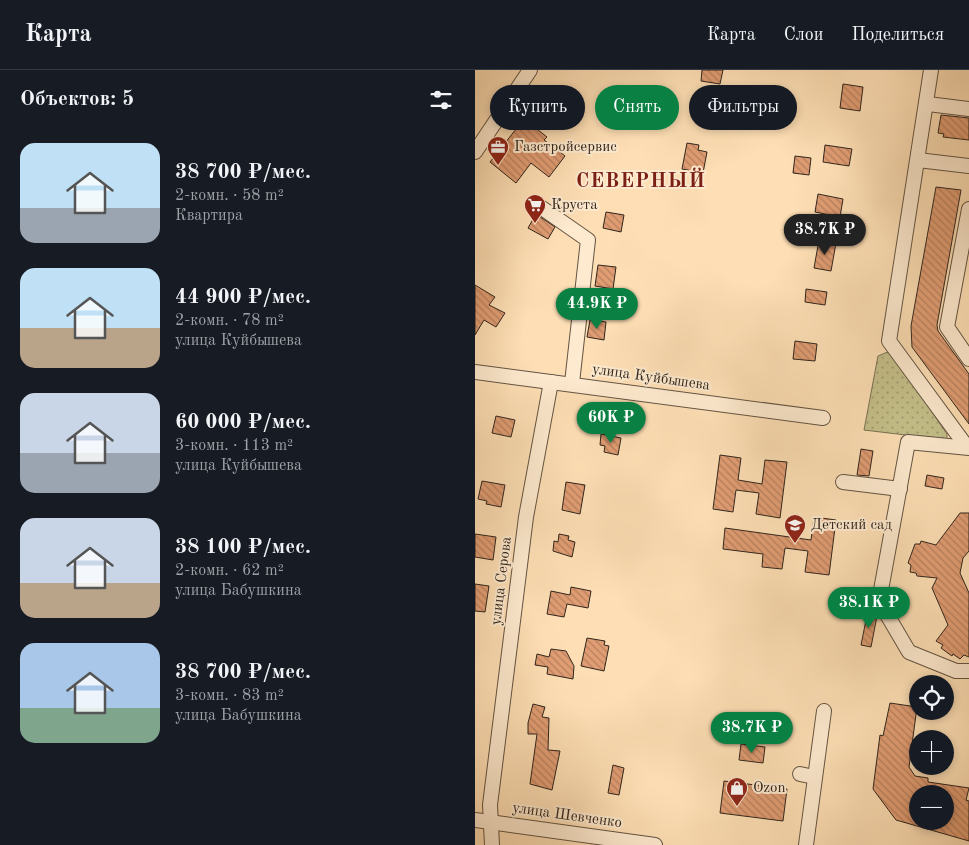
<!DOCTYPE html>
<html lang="ru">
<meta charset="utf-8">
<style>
body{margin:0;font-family:"Old Standard TT",serif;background:#20242c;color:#f1f3f6;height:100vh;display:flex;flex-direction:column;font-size:19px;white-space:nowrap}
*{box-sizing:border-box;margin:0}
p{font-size:16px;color:#9ea1a6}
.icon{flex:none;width:28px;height:28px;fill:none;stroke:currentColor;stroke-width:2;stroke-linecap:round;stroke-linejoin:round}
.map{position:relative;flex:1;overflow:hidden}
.drawer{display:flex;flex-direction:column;background:#171b24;width:475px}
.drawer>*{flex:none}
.guide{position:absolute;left:15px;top:15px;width:404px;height:45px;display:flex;gap:10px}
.tools{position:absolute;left:434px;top:605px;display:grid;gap:10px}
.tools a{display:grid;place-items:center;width:45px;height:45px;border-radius:50%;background:#171b24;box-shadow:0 2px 8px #0003;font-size:25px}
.price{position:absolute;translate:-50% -42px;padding:0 11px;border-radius:18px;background:#0b8043;color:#fff;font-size:16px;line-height:32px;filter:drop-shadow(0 1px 2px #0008)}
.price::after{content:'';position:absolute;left:50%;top:30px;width:15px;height:11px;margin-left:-8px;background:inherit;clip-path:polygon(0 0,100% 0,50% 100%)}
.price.active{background:#222;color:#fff}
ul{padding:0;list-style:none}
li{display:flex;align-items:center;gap:15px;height:125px;padding:0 20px}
li span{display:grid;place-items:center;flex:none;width:140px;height:100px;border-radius:15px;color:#555}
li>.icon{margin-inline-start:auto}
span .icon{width:60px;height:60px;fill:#fffc;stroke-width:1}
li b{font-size:21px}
h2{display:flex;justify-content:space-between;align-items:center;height:60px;padding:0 20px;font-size:21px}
.chip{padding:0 18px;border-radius:22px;background:#171b24;box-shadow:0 2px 8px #0003;font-size:18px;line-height:45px}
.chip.active{background:#0b8043;color:#fff}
header{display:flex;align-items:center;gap:30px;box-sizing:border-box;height:70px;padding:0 25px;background:#171b24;border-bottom:1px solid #363941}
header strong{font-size:24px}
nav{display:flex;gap:28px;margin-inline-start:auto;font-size:18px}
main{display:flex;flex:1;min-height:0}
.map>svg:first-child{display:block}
.park{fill:url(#park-dots);stroke:#7a7254}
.building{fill:url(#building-back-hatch);stroke:#2f251d;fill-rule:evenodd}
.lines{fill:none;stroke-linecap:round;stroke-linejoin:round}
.minor-casing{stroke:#635443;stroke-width:16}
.minor{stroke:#feeacf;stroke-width:14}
.labels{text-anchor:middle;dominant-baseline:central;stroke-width:4;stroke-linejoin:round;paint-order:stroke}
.poi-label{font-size:15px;fill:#2f251d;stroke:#feeacf;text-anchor:start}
.street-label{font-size:15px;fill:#2f251d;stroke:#feeacf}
.district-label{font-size:20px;font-weight:bold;letter-spacing:1px;fill:#7a1f14;stroke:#feeacf}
</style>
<header>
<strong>Карта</strong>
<nav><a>Карта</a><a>Слои</a><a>Поделиться</a></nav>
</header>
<main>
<section class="drawer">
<h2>Объектов: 5<svg class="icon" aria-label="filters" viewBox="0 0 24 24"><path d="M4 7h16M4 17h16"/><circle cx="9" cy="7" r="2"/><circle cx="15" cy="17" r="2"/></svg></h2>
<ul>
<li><span style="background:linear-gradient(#bfe0f5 65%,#9aa5b1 0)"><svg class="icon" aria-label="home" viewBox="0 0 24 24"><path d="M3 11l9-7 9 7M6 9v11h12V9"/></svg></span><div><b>38 700 ₽/мес.</b><p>2-комн. · 58 m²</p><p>Квартира</p></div></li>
<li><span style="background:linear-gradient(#bfe0f5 60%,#b9a48a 0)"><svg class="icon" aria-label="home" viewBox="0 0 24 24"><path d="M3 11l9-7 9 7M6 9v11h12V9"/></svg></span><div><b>44 900 ₽/мес.</b><p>2-комн. · 78 m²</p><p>улица Куйбышева</p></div></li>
<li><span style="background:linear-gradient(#c9d6e8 60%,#9aa5b1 0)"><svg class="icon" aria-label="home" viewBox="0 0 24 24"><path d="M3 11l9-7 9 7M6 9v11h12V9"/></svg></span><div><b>60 000 ₽/мес.</b><p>3-комн. · 113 m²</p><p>улица Куйбышева</p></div></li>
<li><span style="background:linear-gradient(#c9d6e8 65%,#b9a48a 0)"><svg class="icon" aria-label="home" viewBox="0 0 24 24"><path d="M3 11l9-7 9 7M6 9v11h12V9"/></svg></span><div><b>38 100 ₽/мес.</b><p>2-комн. · 62 m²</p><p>улица Бабушкина</p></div></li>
<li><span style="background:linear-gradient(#a9c7e8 65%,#7fa58c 0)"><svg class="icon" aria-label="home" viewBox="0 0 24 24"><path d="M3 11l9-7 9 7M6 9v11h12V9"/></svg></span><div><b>38 700 ₽/мес.</b><p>3-комн. · 83 m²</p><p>улица Бабушкина</p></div></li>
</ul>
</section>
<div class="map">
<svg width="494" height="775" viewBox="0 0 494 775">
<defs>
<pattern id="park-dots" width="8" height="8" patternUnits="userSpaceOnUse" patternTransform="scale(1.25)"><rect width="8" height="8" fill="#c5c08a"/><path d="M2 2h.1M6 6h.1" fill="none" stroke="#a09c70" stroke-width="1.8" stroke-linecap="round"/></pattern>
<pattern id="building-back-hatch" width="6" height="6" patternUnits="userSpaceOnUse" patternTransform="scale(1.25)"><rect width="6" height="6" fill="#e19d73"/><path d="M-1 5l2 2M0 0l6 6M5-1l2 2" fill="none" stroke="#b7805e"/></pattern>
</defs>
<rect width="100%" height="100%" fill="#fedfb5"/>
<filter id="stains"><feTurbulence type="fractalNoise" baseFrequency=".004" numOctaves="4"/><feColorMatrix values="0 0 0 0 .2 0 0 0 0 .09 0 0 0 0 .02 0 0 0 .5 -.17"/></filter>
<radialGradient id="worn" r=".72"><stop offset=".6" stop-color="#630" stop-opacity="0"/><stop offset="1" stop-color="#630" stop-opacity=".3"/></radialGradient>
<!-- park -->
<polygon class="park" points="415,281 472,364 472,370 389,360 403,286"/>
<!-- building -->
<g class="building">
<polygon points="227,0 248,0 245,14 226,11"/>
<polygon points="368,14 388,17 385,41 365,38"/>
<polygon points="466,45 494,48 494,70 468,67 469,64 463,63"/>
<polygon points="49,49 72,67 69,70 90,86 74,107 56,93 41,113 15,92"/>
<polygon points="212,73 224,75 223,80 232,82 228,103 207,99"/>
<polygon points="350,75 377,79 374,96 348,92"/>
<polygon points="320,86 336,88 334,105 318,103"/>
<polygon points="461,117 486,120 462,255 463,261 494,304 494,354 437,277 436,256"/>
<polygon points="343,124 368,129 365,147 340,142"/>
<polygon points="131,142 149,145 146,162 128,158"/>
<polygon points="61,144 80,157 73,169 53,158"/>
<polygon points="344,170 361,173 356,201 339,198"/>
<polygon points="123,195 141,197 138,219 120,216"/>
<polygon points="0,215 20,227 14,235 30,243 21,257 9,250 0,265"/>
<polygon points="331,219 352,222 350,235 330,232"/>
<polygon points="115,250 131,252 129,270 112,267"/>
<polygon points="320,271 342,274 340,291 318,289"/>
<polygon points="21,346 40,350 36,367 17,363"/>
<polygon points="126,364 146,368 143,385 129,382 130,376 125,375"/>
<polygon points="386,379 398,381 394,406 382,405"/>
<polygon points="245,385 266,388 263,410 287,414 290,390 312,392 305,448 281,444 284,423 261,420 258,442 238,439"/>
<polygon points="452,405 469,408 467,419 450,416"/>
<polygon points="7,411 30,415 26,437 11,434 12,431 3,429"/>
<polygon points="91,412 110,415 105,444 87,440"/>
<polygon points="485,443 494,443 494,481 488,488 485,503 494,523 494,587 489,585 485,589 478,584 477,586 466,578 468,575 461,571 473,555 457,518 462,508 442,506 441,503 435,502 436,495 433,493 440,474 445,474 446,471 461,475"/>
<polygon points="339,447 361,450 354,505 330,502 333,481 310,478 307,499 287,497 288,484 248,479 250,458 336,470"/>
<polygon points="0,464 21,467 18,490 0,487"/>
<polygon points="84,464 94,466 93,470 100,472 97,487 78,481 79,471 83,472"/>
<polygon points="0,514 14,516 10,542 0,541"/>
<polygon points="96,517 116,521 113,538 92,534 89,547 72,544 76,521 95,525"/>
<polygon points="393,540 400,542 402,546 396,577 386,575"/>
<polygon points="112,568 130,571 129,575 134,576 129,601 106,596"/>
<polygon points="76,579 91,581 99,596 98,609 72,604 73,597 60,595 62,584 74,587"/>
<path d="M415,633L442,637L434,697L440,706L453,708V712L494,718L491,730L494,731V771L421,750L398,719L405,665L408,666ZM442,724H470V751H442Z"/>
<polygon points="58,634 70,637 67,647 74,648 73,680 85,681 77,720 55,714 62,664 53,664 53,653"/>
<polygon points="266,674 290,677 288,693 264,690"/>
<polygon points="138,695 149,698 144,725 133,723"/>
<polygon points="249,711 312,719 308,751 245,743"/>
</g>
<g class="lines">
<!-- minor casing -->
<g class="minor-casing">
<g id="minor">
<polyline points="456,0 414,271 492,377"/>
<polyline points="453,34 494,39"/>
<polyline points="0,82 55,0"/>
<polyline points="443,90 494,96"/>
<polyline points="67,138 113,170 97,313"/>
<polyline points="494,139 472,257 494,289"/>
<polyline points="0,302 348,348"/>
<polyline points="494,378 433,372 404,531 434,582 481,601 494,601"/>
<polyline points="368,412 425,419"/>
<polyline points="325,704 339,707"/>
<polyline points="0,750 180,775"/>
<polyline points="17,775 15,735 51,447 76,312"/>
<polyline points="331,775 349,641"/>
</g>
</g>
<!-- minor -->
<use href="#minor" class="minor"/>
</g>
<!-- icons -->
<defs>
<g id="office-pin" transform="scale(1.125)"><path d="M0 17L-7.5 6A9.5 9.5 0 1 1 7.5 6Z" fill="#8f2418" stroke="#feeacf"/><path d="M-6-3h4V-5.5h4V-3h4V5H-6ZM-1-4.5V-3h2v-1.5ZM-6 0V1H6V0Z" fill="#fff"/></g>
<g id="supermarket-pin" transform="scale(1.125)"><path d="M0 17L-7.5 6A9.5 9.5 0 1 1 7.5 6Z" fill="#8f2418" stroke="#feeacf"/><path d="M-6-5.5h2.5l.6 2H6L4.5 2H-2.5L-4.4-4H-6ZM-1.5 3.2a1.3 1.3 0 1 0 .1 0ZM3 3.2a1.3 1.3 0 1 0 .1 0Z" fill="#fff"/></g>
<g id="school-pin" transform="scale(1.125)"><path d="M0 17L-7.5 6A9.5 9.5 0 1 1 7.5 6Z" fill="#8f2418" stroke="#feeacf"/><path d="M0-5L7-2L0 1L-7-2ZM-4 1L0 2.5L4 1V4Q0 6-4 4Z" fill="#fff"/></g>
<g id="shop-pin" transform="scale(1.125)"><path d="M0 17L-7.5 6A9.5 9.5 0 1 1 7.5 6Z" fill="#8f2418" stroke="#feeacf"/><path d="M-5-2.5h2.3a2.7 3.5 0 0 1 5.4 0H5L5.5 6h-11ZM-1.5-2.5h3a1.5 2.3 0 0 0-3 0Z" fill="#fff"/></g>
</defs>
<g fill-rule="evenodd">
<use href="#office-pin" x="23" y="77"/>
<use href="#supermarket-pin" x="60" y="135"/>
<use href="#school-pin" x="320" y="455"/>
<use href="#shop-pin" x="262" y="718"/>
</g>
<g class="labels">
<!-- poi labels -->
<g class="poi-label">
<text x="39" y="77">Газстройсервис</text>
<text x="76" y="135">Круста</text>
<text x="336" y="455">Детский сад</text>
<text x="278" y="718">Ozon</text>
</g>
<!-- street labels -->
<g class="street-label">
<text transform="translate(176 308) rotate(8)">улица Куйбышева</text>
<text transform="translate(27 511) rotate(-83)">улица Серова</text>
<text transform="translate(92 746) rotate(8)">улица Шевченко</text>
</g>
<!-- district labels -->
<g class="district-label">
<text x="166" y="112">СЕВЕРНЫЙ</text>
</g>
</g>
<rect width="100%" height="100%" filter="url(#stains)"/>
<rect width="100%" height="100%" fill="url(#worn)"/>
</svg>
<div class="tools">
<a><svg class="icon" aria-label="locate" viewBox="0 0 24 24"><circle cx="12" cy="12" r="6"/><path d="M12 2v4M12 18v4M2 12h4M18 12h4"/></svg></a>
<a>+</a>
<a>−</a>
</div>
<b class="price active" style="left:350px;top:186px">38.7K ₽</b>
<b class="price" style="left:122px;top:260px">44.9K ₽</b>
<b class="price" style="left:136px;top:374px">60K ₽</b>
<b class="price" style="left:394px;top:559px">38.1K ₽</b>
<b class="price" style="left:277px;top:684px">38.7K ₽</b>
<div class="guide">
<a class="chip">Купить</a>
<a class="chip active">Снять</a>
<a class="chip">Фильтры</a>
</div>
</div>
</main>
